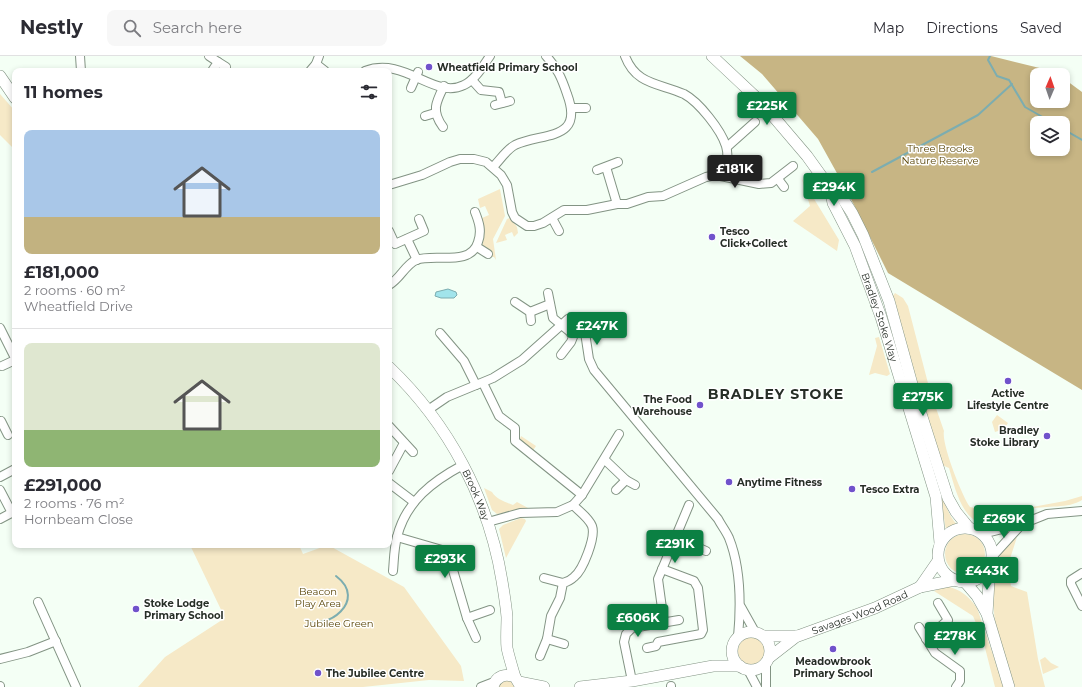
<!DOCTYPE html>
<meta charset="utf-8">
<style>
body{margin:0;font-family:Montserrat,sans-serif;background:#f7f7f7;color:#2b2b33;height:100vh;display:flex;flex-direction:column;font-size:15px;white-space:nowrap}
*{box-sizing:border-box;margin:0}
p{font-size:13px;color:#7c7c81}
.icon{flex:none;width:22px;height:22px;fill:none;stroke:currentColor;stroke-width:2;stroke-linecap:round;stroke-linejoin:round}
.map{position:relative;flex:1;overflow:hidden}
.details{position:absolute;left:12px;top:12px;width:380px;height:480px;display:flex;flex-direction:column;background:#fff;border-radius:8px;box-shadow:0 2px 6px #0003}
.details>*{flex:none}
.needle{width:26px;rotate:2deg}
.controls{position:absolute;left:1030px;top:12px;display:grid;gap:8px}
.controls a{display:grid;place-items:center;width:40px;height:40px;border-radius:8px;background:#fff;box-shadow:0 2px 6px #0003;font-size:20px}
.price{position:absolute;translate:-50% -34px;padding:0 9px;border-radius:4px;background:#0b8043;color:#fff;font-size:13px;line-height:26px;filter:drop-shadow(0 1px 2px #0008)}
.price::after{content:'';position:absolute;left:50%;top:24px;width:12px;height:9px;margin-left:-6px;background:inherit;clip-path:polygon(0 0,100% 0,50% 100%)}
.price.active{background:#222;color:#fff}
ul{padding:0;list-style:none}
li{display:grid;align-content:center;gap:8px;height:212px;padding:0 12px}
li+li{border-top:1px solid #e1e1e2}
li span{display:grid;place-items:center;height:124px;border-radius:8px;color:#555}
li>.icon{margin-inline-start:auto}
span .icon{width:72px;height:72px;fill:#fffc;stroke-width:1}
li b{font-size:17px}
h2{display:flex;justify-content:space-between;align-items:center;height:48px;padding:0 12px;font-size:17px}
header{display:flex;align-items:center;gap:24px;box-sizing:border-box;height:56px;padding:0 20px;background:#fff;border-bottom:1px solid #e1e1e2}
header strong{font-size:19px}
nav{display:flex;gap:22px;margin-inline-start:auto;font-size:14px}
.search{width:280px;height:36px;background:#f7f7f7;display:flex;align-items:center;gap:10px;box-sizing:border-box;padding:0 14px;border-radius:8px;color:#7c7c81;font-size:15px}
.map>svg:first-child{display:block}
.green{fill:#f6e9c7}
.forest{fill:#c7b584;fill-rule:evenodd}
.water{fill:#a1e4eb;stroke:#7cadb0}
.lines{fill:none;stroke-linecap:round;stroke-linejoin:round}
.stream{stroke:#7cadb0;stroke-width:2}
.street-casing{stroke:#839484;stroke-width:10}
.secondary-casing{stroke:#839484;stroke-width:12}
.street{stroke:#fff;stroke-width:8}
.secondary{stroke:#fff;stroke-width:11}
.poi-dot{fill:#7052cb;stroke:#fff;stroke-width:1.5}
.labels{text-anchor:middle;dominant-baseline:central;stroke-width:3;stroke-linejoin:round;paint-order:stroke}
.poi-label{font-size:10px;font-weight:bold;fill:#272e27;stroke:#fff;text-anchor:start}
.park-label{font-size:10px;fill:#594507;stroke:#fff}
.street-label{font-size:10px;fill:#272e27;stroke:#fff}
.district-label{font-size:14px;font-weight:bold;letter-spacing:1px;fill:#272e27;stroke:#fff}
</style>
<header>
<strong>Nestly</strong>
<div class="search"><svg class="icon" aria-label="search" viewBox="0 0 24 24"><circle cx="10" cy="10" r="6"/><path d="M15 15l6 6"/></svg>Search here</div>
<nav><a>Map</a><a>Directions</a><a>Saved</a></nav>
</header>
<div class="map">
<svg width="1082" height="631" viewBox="0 0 1082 631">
<rect width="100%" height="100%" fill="#f4fff5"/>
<!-- green -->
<g class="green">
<polygon points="0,38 15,55 15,94 0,79"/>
<polygon points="802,123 839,184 837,195 793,165 810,150"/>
<polygon points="500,133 505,160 493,183 496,204 494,201 490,201 482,192 484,174 482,162 489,159 485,150 480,152 478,143"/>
<polygon points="510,162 517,171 518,177 514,181 512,176 505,179 507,184 496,187 507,163"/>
<path d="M895,237L903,242L908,250L930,335L944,375C941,387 962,440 970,451L999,457L1065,445L1082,440V444C1068,453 1047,449 1031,453C1019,456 1007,464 994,467C964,475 955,432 949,412L942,409L892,241Z"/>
<polygon points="879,281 890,318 887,320 875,317 869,319 877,290 875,282"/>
<polygon points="997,359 1008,367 1004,373 995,376 992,366"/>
<polygon points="521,380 536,390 532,396 519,385"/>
<path d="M939,426C943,442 946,456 957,469L946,474L942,451L935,427Z"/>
<path d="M484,432L492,436C496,443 505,446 513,449L517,446L528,452L497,458L492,454Z"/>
<polygon points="521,462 525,463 526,465 506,502 499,473 503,469"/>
<circle cx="965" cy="498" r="20"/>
<polygon points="1017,481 1008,509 1011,530 1027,536 1038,603 1045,631 1015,631 996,577 993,546 995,520 1001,496"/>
<polygon points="190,489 299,489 303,498 328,489 404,531 461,610 464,625 429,624 363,631 138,631 165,601 225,562"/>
<path d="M946,530C961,534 968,539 977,552L1004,631H995L983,584L973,560L934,535Z"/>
<circle cx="752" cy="595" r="14"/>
<polygon points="1045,601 1051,607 1059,611 1043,618 1040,604"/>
<polygon points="508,622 517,631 496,631 496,629"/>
</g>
<!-- forest -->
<path class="forest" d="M740,0H991L1056,16L1059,19H1037V45H1063V22L1082,36V334L888,217L848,137L818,83L762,18ZM1037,67H1063V93H1037Z"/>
<!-- water -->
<polygon class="water" points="448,233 456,236 457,239 454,242 441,242 435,240 436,236"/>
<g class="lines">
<!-- stream -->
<g class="stream">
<polyline points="990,0 988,4 997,20 1009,24 1025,51 1053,67"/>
<polyline points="1063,73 1082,84"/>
<polyline points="872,116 978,59 1012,28"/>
<path d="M307,564C325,575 369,545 336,520"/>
</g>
<!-- street casing -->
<g class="street-casing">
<g id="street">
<polyline points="80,0 81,15"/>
<polyline points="209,0 218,6 212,15"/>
<path d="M625,0C636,29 659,27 684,38C699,46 721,74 726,90C729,99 727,111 726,120"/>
<polyline points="218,6 226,11"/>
<polyline points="316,8 325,15"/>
<polyline points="310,15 316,8 319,0"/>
<path d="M365,15C405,0 434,44 464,29C475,24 483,10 490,0"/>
<polyline points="472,24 481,34 499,36 502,47"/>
<polyline points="411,32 418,16"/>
<polyline points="495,49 510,45"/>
<polyline points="571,52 586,52"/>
<polyline points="425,60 435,57"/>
<path d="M443,71C431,55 436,46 444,30"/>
<polyline points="727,91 755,66"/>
<path d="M493,111C500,104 506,94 515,89C542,76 585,86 567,38C562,23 557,11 546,0"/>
<polyline points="606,111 617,148"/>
<polyline points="597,114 618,106"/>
<polyline points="778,123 784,131"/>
<polyline points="389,129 422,119 450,106 460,103 474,103 486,106 501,119 507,129 512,156 515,162 527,170 534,170 543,167 564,154 587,154 617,148 627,148 648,141 663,140 706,121 716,119 759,128 771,127 793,110"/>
<polyline points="552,162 559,175"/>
<polyline points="389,175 395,188 424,175 419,163"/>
<polyline points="407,183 417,204"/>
<polyline points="477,191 488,198"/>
<path d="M389,229C400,223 405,209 416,204C434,197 471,211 478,186C482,175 479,166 475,156"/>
<polyline points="548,237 553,262 570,276 573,281 571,286 561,299"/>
<polyline points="515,246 530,256 531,265"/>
<polyline points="530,256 550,248"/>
<path d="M584,270L589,303L594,314L718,463C721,469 726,475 729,482C741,512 741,549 738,581"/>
<polyline points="0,272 15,302"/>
<polyline points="440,277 464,305 476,329"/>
<polyline points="2,310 15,304"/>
<polyline points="483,327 499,360 515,372 515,385 582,439"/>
<polyline points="428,354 447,341 493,322 522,304 568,263"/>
<polyline points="1,365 8,379"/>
<polyline points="389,370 413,396"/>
<polyline points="605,404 626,424 635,429"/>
<polyline points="389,415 404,387"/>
<polyline points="0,421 15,413"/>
<polyline points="389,427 414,446"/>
<polyline points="0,434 12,457"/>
<polyline points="616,434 626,424"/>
<polyline points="0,463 15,455"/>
<polyline points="488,466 520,457 557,456 573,449 582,439 619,378"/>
<polyline points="982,478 1022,468 1047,458 1082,455"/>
<polyline points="397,481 442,494 450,504 467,562 476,582"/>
<polyline points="676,482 706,495"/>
<polyline points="992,501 1022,468"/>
<path d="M393,515C394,504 394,492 397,481C406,445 433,425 463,409"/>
<polyline points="1082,517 1071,524 1071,528 1082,550"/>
<polyline points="544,522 563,527"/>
<polyline points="38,546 76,631"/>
<polyline points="741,551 755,576"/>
<polyline points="467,562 490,554"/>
<polyline points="664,567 658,523 689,449"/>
<polyline points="919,571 935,597 960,615 960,625 956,631"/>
<polyline points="547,583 564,588"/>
<polyline points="926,583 948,564 938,547"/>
<polyline points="647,592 656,590 658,586 701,578 703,574 698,532 694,525 662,513"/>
<path d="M540,600L547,583L551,560L560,542L563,527C567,526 571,524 574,521C583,514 596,481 592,470C589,462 579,455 573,449"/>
<polyline points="0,603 28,596 56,585"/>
<polyline points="766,607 766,631"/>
<polyline points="748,614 757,631"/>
<polyline points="632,625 624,586 626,578 632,572 679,564"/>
<polyline points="0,630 0,631"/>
<polyline points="671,630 671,631"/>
<polyline points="481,631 494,626"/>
</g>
</g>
<!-- secondary casing -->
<g class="secondary-casing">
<g id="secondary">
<polyline points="712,0 761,46 807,100 830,132 841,140 852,157 863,179 889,245 915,339 948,442 956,456 969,472"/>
<polyline points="0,20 15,42"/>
<path id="s1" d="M830,132L833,147L855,190L881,261L936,441L940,487"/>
<path id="s2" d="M389,311C449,368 489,444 502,525C504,537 506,549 507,561C507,571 506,582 507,592C509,601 512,611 515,621"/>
<circle cx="965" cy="499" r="27"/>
<polyline points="990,509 987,558 1009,631"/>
<polyline points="965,526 977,540 986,556"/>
<polyline points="920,531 938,505"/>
<circle cx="751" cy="595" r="19"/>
<path id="s3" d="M764,580H798L875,552L920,531L955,524"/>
<polyline points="770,601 797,580"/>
<polyline points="519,626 544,631"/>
<path d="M493,631C496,620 505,617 515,621L521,631"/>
<polyline points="580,631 632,625 713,610 740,610"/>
</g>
</g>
<!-- street -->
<use href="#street" class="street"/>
<!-- secondary -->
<use href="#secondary" class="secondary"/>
</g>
<!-- markers -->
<g class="poi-dot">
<circle cx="429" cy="11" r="4"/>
<circle cx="712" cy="181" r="4"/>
<circle cx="1008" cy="325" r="4"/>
<circle cx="700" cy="349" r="4"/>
<circle cx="1047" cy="380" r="4"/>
<circle cx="729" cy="426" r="4"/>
<circle cx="852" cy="433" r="4"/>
<circle cx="136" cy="553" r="4"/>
<circle cx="833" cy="593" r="4"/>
<circle cx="318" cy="617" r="4"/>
</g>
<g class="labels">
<!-- poi labels -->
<g class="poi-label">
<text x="437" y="11">Wheatfield Primary School</text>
<text x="720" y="175">Tesco<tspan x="720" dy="12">Click+Collect</tspan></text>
<text x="1008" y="337" text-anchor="middle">Active<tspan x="1008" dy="12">Lifestyle Centre</tspan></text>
<text x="692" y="343" text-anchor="end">The Food<tspan x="692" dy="12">Warehouse</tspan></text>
<text x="1039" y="374" text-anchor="end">Bradley<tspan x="1039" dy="12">Stoke Library</tspan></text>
<text x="737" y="426">Anytime Fitness</text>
<text x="860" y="433">Tesco Extra</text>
<text x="144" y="547">Stoke Lodge<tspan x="144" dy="12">Primary School</tspan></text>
<text x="833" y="605" text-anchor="middle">Meadowbrook<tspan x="833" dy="12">Primary School</tspan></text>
<text x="326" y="617">The Jubilee Centre</text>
</g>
<!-- park labels -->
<g class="park-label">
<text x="940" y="92">Three Brooks<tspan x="940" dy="12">Nature Reserve</tspan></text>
<text x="318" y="535">Beacon<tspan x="318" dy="12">Play Area</tspan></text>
<text x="339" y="567">Jubilee Green</text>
</g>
<!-- street labels -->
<g class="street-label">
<text stroke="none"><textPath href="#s1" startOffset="139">Bradley Stoke Way</textPath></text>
<text stroke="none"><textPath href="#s2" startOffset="156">Brook Way</textPath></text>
<text stroke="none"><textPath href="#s3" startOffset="100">Savages Wood Road</textPath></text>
</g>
<!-- district labels -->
<g class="district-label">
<text x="776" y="338">BRADLEY STOKE</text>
</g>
</g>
</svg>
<div class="controls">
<a><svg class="needle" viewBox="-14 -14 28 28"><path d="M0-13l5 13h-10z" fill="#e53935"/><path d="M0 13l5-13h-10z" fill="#7c7c81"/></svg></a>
<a><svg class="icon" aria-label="layers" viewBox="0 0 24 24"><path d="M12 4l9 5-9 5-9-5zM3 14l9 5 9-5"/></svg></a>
</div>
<b class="price" style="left:767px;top:70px">£225K</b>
<b class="price active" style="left:735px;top:133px">£181K</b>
<b class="price" style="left:834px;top:151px">£294K</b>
<b class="price" style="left:597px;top:290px">£247K</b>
<b class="price" style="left:923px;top:361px">£275K</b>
<b class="price" style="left:1004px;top:483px">£269K</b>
<b class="price" style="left:675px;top:508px">£291K</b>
<b class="price" style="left:445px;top:523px">£293K</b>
<b class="price" style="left:987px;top:535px">£443K</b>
<b class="price" style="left:638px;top:582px">£606K</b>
<b class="price" style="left:955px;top:600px">£278K</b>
<section class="details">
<h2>11 homes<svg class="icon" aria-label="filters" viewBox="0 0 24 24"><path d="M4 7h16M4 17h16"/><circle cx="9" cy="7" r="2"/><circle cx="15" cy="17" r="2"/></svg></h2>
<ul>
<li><span style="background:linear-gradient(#a9c7e8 70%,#c2b280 0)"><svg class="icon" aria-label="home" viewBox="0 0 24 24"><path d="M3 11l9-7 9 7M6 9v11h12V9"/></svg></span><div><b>£181,000</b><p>2 rooms · 60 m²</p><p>Wheatfield Drive</p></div></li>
<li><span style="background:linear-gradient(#dfe7d0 70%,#8fb573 0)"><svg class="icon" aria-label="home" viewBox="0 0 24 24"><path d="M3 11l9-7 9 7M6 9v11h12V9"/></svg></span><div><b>£291,000</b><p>2 rooms · 76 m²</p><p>Hornbeam Close</p></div></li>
</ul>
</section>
</div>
